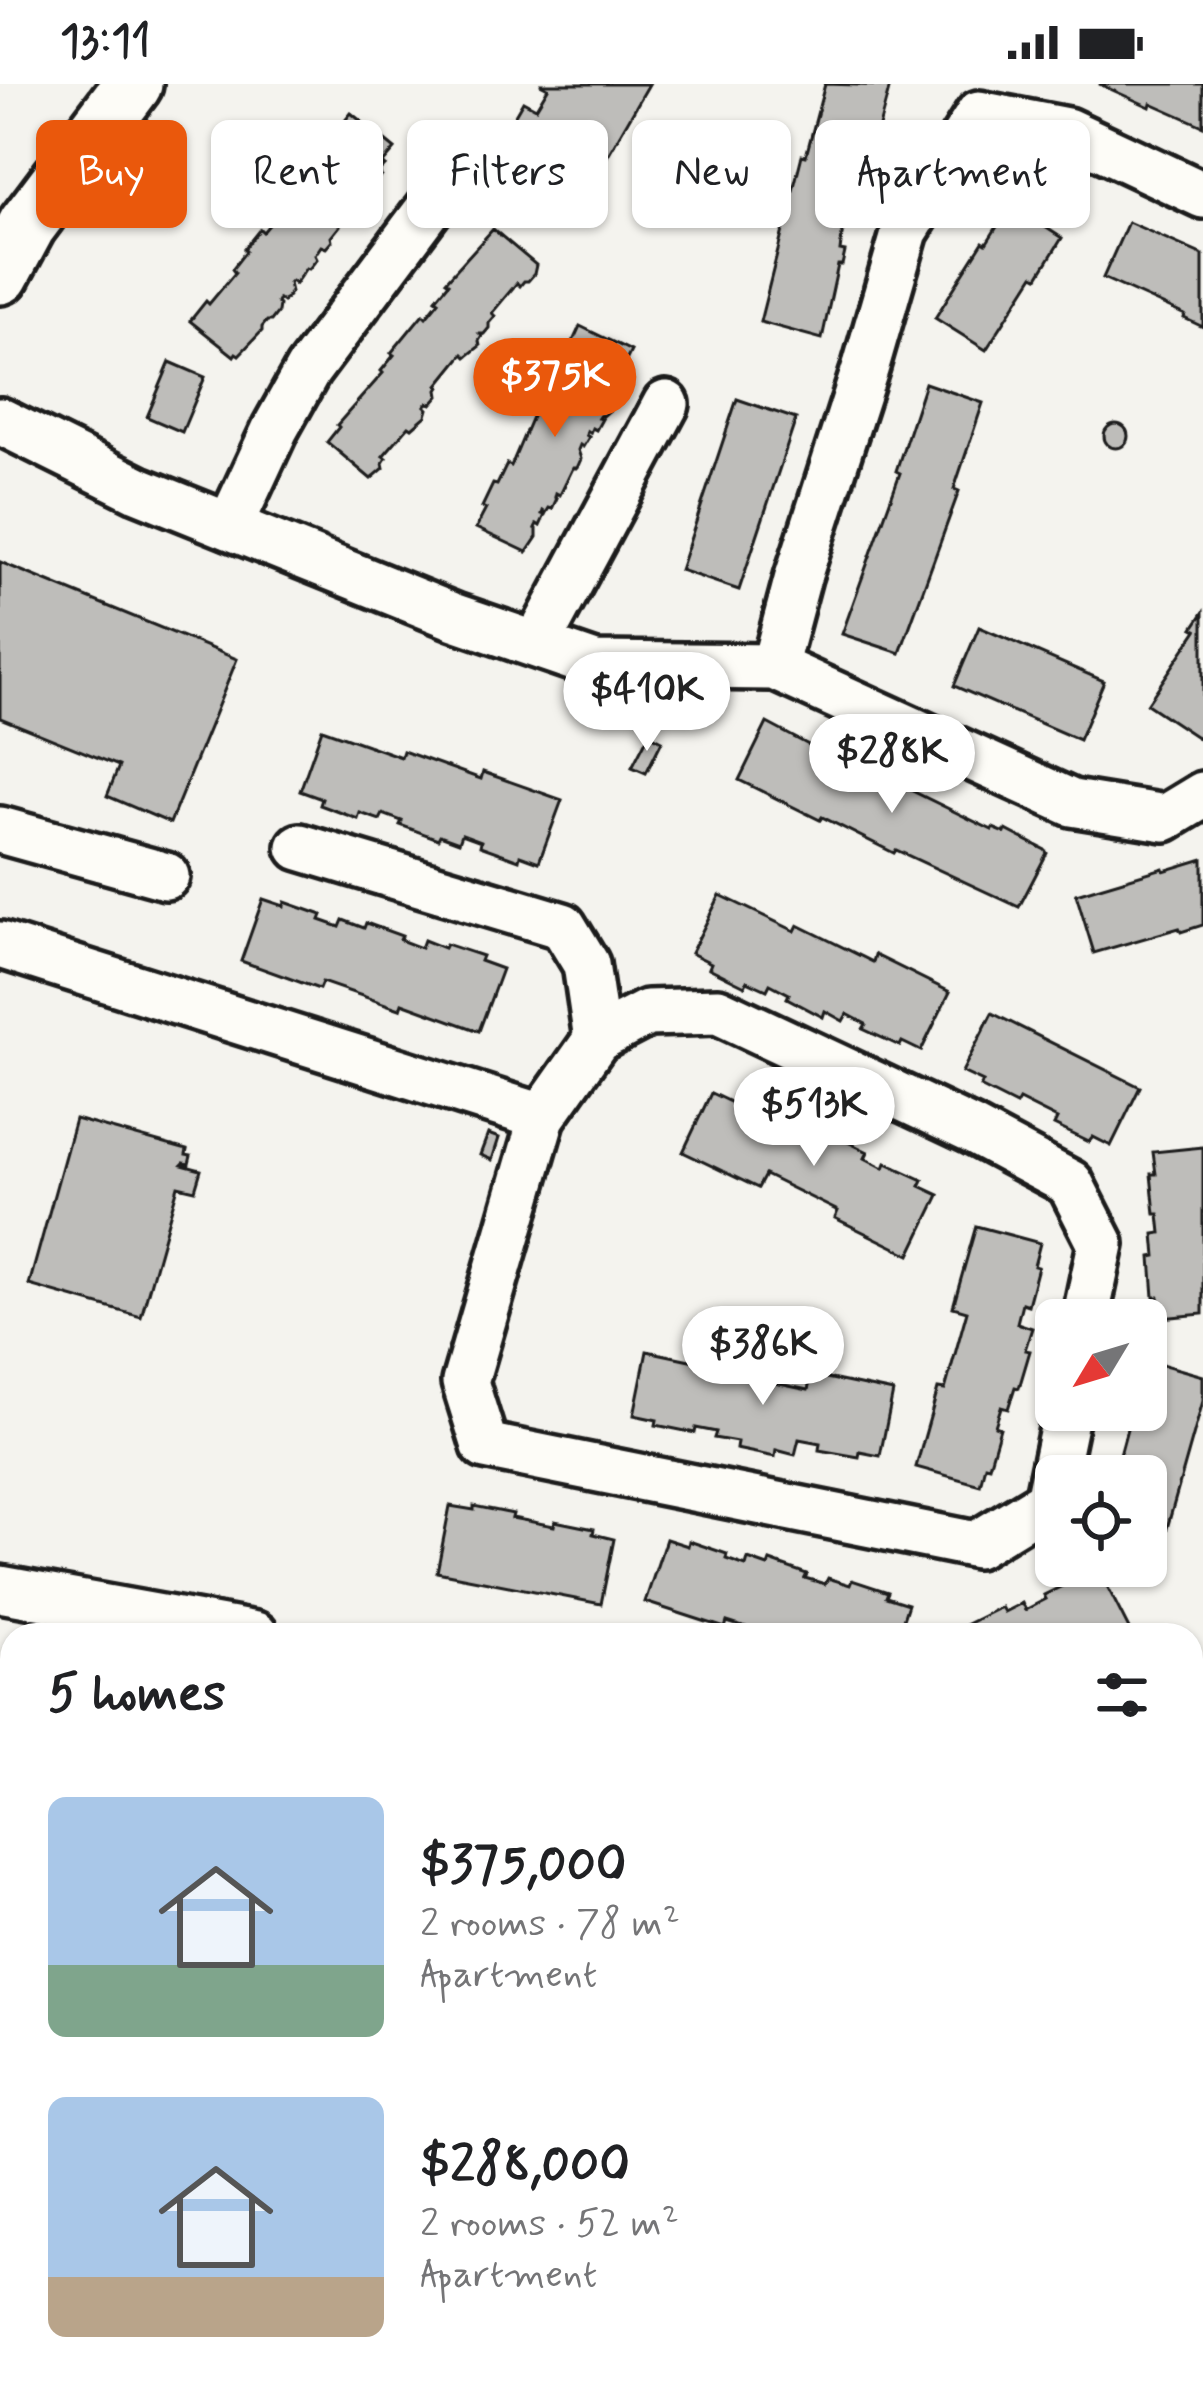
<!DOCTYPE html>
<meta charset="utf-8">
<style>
body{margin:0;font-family:Mynerve,sans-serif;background:#f6f6f6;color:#202124;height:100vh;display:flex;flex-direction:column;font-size:45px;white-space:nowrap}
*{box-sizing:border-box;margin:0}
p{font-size:39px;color:#757577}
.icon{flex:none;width:66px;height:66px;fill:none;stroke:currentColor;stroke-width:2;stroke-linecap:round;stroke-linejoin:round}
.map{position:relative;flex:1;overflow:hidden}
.details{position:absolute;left:0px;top:1539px;width:1203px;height:771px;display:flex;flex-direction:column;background:#fff;border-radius:36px 36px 0 0;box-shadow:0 3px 9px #0004}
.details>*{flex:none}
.hud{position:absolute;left:36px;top:36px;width:1131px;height:108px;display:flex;gap:24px}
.needle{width:78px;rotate:232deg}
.fabs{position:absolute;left:1035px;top:1215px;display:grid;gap:24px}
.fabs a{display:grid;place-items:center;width:132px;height:132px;border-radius:18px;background:#fff;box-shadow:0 3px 9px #0004;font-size:60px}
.price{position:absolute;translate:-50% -102px;padding:0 27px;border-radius:42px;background:#fff;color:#222;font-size:39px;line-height:78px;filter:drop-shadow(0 3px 6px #0008)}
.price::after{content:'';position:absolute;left:50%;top:72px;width:36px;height:27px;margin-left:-18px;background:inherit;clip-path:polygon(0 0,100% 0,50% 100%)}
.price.active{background:#ea580c;color:#fff}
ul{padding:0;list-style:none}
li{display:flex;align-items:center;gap:36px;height:300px;padding:0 48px}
li span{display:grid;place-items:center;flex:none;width:336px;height:240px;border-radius:18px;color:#555}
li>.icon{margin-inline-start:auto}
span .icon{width:144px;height:144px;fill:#fffc;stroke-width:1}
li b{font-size:51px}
h2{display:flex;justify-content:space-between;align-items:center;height:144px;padding:0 48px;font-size:51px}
.chip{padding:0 42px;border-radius:18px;background:#fff;box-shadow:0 3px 9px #0004;font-size:42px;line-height:108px}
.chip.active{background:#ea580c;color:#fff}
.status{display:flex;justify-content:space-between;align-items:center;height:84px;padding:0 60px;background:#fff;direction:ltr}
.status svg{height:33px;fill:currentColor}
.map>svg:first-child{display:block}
.building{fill:#bebdba;stroke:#1c1c1c;stroke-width:3}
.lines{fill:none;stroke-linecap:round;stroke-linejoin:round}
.minor-casing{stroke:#1c1c1c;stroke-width:54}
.major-casing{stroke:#1c1c1c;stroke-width:66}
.minor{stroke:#fdfcf7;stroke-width:45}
.major{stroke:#fdfcf7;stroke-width:57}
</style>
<div class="status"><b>13:11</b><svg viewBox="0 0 49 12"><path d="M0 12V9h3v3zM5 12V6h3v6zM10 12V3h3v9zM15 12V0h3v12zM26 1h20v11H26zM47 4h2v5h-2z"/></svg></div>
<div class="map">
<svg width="1203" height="2309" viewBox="0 0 1203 2309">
<rect width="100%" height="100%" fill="#f4f3ee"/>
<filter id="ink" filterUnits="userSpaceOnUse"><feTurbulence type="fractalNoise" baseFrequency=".00833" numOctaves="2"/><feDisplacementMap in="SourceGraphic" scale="24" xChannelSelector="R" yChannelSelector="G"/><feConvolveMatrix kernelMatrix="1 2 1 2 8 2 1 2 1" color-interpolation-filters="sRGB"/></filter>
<g filter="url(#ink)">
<!-- building -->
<g class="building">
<polygon points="540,0 649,0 601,83 512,36 523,17 536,24 548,4"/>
<polygon points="825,0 890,2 867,88 861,89 855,111 853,110 848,128 852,128 842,151 840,167 845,168 842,181 838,181 822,255 760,238 802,71 806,72"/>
<polygon points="1099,0 1203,0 1203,42 1151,19 1150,23"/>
<polygon points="351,29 395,65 382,80 385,82 380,87 381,92 365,105 366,109 359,119 354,120 343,134 340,131 337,134 343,138 331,153 332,157 326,164 321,162 315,171 317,175 309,185 306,184 295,200 291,197 289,199 291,208 283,218 279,215 277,219 279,221 278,228 271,237 267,237 262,243 262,247 239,271 236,269 234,272 190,237 206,217 209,220 235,189 232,185 246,167 244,165 260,145 263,148 284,123 280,120 296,101 294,99 308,81 313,82 338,51 335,49"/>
<polygon points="1011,121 1062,154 1038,193 1034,191 986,266 935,234 983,158 986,160"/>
<polygon points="1128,138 1203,171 1203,243 1184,234 1185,231 1103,194"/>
<polygon points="493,145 536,181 534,190 528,197 524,197 520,202 517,199 492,229 495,232 489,239 489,244 484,250 480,250 482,252 479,257 480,262 466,273 463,270 438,301 440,303 438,306 439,312 432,320 428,319 425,322 428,325 426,332 412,344 409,342 383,372 386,374 383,379 384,384 371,395 327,358 339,343 337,341 383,289 381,287 394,271 391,269 423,230 426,233 439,217 436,215 449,199 446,197"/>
<polygon points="580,242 631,267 621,287 624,288 623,297 612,315 610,326 603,332 600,331 598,334 602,335 596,346 592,344 590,349 587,347 586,351 589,353 583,363 580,361 578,366 581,375 577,384 573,384 560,411 556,409 555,413 557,414 552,425 549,424 546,429 543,427 542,430 545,431 540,442 537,440 535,444 537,445 537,453 527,468 476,444 486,425 482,423 493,400 497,401 507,380 511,382 537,321 541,322 551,301 556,303 573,266 570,264"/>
<polygon points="170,278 205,293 182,348 147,333"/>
<polygon points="925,299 983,319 954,405 959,407 900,569 842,550 900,389 896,387"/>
<polygon points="737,315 796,335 739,506 680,486"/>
<circle cx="1116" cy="352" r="12"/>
<polygon points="0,478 237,575 170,739 107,712 119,682 0,634"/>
<polygon points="1203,529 1203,647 1198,654 1147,620 1197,546 1193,544"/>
<polygon points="979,543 1104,597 1079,656 954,602"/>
<polygon points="767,639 835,675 848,680 849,676 992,746 993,744 1005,749 1006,746 1045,766 1047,769 1019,823 896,766 894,769 822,733 820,736 739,696"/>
<polygon points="322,645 401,673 403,667 481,695 483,688 562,716 539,778 520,771 519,776 480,762 481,757 462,750 459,758 440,751 438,755 400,741 402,737 383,730 380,736 360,729 358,735 320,721 322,715 300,707"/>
<polygon points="649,650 662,657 646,689 632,683"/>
<polygon points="1203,775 1203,841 1181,848 1179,844 1094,869 1076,810 1163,784 1164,787"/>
<polygon points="720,811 795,847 798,841 873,878 875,871 950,908 921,967 902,958 900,962 863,945 866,940 847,930 843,937 825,927 823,933 787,914 789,910 770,900 767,906 747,897 745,902 709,884 711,879 691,869"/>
<polygon points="263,815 284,822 285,818 322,831 320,836 340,843 343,836 364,844 366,839 402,852 400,856 421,864 424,856 444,864 446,860 482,872 480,877 502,885 479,947 402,919 400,925 322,898 319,905 241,877"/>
<polygon points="992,929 1140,1003 1111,1062 1093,1053 1089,1058 1054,1041 1057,1035 1019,1016 1016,1021 980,1003 983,998 962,988"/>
<polygon points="711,1009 732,1019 734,1014 769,1030 767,1035 786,1044 793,1030 813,1041 815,1037 850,1054 848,1058 868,1068 865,1074 884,1084 886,1079 923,1096 920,1102 939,1111 910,1171 835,1134 838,1127 765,1091 758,1104 683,1068"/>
<polygon points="75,1035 187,1066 186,1071 191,1072 189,1080 184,1079 182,1081 201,1086 195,1106 178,1102 141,1233 29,1201"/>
<polygon points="488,1050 499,1054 492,1076 480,1071"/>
<polygon points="1203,1063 1203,1230 1161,1234 1159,1213 1154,1213 1151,1173 1156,1172 1154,1150 1161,1149 1159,1130 1155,1130 1151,1090 1156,1090 1153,1068"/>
<polygon points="976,1142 1040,1159 1034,1182 1038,1183 1028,1221 1022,1219 1017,1239 1032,1244 1025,1266 1030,1267 1019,1304 1015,1303 1008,1325 1001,1323 995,1342 1000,1344 989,1382 985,1381 980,1401 916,1383 938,1305 945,1306 967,1227 953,1223"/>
<polygon points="647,1267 728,1284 727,1289 808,1306 812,1291 893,1308 880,1372 860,1368 859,1373 819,1366 820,1359 799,1355 795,1371 776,1366 775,1373 736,1365 737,1358 714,1354 716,1348 696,1344 695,1349 656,1341 657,1336 634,1331"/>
<polygon points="1147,1276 1203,1292 1203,1317 1164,1455 1146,1450 1146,1392 1109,1392 1113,1377 1118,1378 1129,1337 1126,1336 1128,1326 1146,1326"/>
<polygon points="450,1422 474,1426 474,1422 513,1430 512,1434 554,1442 555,1437 594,1445 593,1450 614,1455 601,1520 437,1488"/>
<polygon points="666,1455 688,1462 689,1457 727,1470 726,1475 746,1482 748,1475 768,1482 770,1477 807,1490 805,1494 825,1500 828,1494 850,1501 852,1496 888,1508 886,1513 908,1520 898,1551 768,1551 727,1538 725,1544 645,1518"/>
<polygon points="1100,1488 1130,1547 1122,1551 956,1551 967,1546 965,1541 1001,1523 1004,1528 1022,1519 1025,1526 1046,1515 1044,1511 1079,1494 1081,1498"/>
<polygon points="1197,1829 1203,1831 1203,2110 1193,2107 1191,2115 1191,1849"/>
<polygon points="1191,2121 1203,2124 1203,2206 1191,2203"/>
<polygon points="827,2298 900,2298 894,2309 821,2309"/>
<polygon points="1069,2298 1133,2298 1132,2300 1150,2309 1063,2309"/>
</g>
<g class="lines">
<!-- minor casing -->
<g class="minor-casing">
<g id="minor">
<polyline points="0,337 137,405 455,533 595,581 774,583 1072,719 1165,734 1203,711"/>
<polyline points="230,442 275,345 308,286 433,119"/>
<polyline points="537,560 666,320"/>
<polyline points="774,583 798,493 866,282 905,147 979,30 1067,47 1203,111"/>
<polyline points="0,746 166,792"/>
<polyline points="300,763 563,842 586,880 597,955"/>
<polyline points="0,861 542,1033"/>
<polyline points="1067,1326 1048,1417 976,1461 485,1362 465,1298 542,1033 597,955 647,929 718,927 971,1046 1070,1099 1101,1160 1085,1236"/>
<polyline points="0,1505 255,1551"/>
<polyline points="207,2298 229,2309"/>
<polyline points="710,2298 718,2309"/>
<polyline points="132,2309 135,2298"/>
<polyline points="448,2309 454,2298"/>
</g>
</g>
<!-- major casing -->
<g class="major-casing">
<polyline id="major" points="0,191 27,141 133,0"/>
</g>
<!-- minor -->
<use href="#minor" class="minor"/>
<!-- major -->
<use href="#major" class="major"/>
</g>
</g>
</svg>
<div class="fabs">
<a><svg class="needle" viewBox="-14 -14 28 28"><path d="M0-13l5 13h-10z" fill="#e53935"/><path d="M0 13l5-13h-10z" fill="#757577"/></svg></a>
<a><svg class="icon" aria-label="locate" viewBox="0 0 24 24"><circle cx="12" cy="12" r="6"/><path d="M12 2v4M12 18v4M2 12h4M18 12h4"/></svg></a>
</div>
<b class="price active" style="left:555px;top:356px">$375K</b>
<b class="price" style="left:647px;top:670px">$410K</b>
<b class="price" style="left:892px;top:732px">$288K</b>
<b class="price" style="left:814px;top:1085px">$513K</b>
<b class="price" style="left:763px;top:1324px">$386K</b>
<div class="hud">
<a class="chip active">Buy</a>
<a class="chip">Rent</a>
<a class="chip">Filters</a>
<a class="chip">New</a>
<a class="chip">Apartment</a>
</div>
<section class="details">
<h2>5 homes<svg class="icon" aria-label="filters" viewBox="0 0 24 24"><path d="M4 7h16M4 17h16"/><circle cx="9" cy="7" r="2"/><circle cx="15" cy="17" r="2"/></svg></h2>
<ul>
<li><span style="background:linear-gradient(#a9c7e8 70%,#7fa58c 0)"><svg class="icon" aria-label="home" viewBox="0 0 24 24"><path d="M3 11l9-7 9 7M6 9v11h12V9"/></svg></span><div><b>$375,000</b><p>2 rooms · 78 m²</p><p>Apartment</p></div></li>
<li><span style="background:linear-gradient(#a9c7e8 75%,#b9a48a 0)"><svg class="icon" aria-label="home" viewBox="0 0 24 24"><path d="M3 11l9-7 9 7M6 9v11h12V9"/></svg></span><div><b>$288,000</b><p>2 rooms · 52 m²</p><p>Apartment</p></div></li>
</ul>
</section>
</div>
